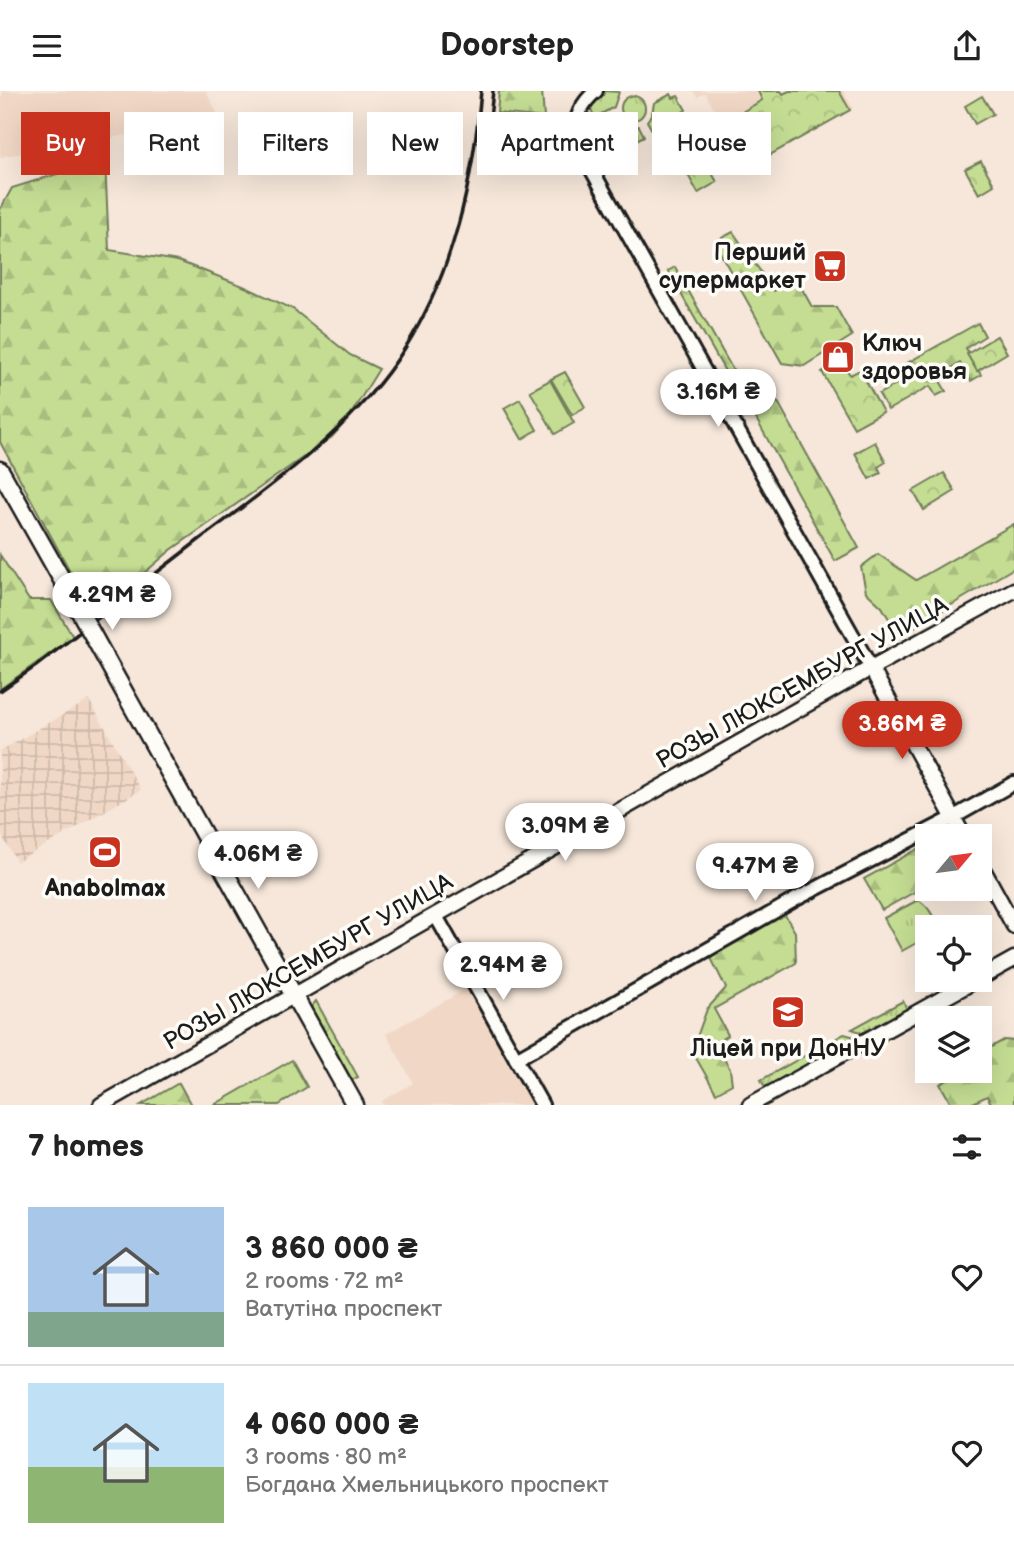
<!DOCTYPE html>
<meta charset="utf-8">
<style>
body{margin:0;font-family:"Balsamiq Sans",sans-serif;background:#f6f6f6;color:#222;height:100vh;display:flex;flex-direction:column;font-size:26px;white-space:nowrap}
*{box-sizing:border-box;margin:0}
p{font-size:23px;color:#767676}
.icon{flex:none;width:38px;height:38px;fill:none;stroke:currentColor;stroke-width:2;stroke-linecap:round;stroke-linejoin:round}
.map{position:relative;height:1014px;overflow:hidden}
.side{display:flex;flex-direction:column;background:#fff;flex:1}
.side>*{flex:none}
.banner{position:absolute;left:21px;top:21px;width:973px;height:63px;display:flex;gap:14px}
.needle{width:46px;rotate:61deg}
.fabs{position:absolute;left:915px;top:733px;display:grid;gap:14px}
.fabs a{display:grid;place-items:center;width:77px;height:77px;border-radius:0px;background:#fff;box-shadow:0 7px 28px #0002;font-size:35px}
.price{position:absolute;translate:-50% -60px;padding:0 16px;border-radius:24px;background:#fff;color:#222;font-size:23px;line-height:46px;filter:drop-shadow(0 2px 4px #0008)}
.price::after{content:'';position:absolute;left:50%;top:42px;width:21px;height:16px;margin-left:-10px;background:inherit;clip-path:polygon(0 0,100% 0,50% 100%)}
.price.selected{background:#c8321e;color:#fff}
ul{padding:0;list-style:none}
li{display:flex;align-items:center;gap:21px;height:175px;padding:0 28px}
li+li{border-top:2px solid #e0e0e0}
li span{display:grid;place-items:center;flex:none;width:196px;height:140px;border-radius:0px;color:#555}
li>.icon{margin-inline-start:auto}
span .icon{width:84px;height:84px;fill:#fffc;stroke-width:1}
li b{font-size:30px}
h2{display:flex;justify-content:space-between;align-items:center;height:84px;padding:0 28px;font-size:30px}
.pill{padding:0 24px;border-radius:0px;background:#fff;box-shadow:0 7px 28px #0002;font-size:24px;line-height:63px}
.pill.selected{background:#c8321e;color:#fff}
header{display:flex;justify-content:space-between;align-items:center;height:91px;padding:0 28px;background:#fff;font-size:32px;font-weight:600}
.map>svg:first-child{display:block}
.built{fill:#f1d8c6}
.industrial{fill:url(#industrial-grid)}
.grass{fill:url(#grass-tufts);stroke:#707c58;stroke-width:2}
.forest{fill:url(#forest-firs);stroke:#707c58;stroke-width:2}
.park{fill:url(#park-crowns);stroke:#707c58;stroke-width:2}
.garden{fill:#c4dd93;stroke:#707c58;stroke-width:2}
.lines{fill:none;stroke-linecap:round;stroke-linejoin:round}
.minor-casing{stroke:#1c1c1c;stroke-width:18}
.tertiary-casing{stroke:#1c1c1c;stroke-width:19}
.secondary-casing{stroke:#1c1c1c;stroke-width:21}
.minor{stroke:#fdfcf7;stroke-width:12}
.tertiary{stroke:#fdfcf7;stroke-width:14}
.secondary{stroke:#fdfcf7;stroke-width:16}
.rail{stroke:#1c1c1c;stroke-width:3.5}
.secondary-bridge-casing{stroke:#1c1c1c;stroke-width:21;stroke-linecap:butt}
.secondary-bridge{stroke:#fdfcf7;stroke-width:16}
.labels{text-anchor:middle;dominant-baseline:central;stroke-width:7;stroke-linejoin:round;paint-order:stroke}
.poi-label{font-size:24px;font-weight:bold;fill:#1c1c1c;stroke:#fdfcf7}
.street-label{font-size:24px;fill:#1c1c1c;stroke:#fdfcf7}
</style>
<header><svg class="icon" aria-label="menu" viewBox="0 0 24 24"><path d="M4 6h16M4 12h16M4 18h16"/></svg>Doorstep<svg class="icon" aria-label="share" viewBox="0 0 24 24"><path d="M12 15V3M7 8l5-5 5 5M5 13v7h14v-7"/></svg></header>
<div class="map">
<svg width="1014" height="1014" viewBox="0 0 1014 1014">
<defs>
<pattern id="industrial-grid" width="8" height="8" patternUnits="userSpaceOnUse" patternTransform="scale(1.75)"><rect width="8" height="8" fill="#f1d8c6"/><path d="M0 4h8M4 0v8" fill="none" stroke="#ceb9aa"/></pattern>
<pattern id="grass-tufts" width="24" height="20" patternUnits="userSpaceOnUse" patternTransform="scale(1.75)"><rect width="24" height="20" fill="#c4dd93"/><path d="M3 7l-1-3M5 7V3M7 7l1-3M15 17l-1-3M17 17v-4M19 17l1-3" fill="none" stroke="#a8bd7e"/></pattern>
<pattern id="forest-firs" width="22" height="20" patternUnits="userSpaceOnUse" patternTransform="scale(1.75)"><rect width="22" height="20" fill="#c4dd93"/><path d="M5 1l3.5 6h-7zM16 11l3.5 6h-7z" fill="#a8bd7e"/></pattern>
<pattern id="park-crowns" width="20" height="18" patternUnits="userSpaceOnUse" patternTransform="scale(1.75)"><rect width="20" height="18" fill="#c4dd93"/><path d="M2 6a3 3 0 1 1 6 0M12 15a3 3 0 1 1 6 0" fill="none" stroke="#a8bd7e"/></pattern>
</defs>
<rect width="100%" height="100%" fill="#f6e7da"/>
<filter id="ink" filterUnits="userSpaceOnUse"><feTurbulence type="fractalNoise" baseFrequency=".0143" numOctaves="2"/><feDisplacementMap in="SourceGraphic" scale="14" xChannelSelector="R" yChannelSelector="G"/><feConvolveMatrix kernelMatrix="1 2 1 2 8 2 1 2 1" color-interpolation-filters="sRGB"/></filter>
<g filter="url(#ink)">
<!-- built -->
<g class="built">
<polygon points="3,0 206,0 220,28 0,66 0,11"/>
<polygon points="693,0 843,0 853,17 752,74 723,23 717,23 705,2 697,6"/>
<polygon points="468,897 536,1014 384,1014 382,1010 413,992 386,943"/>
</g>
<!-- industrial -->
<polygon class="industrial" points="89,609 141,699 17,771 0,742 0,660"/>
<!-- grass -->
<g class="grass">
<polygon points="602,0 619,1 614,16 594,27 590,14"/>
<polygon points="671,3 673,7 678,5 686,19 652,39 647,30 652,23 654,12"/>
<circle cx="633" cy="17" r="12"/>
<polygon points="622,32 629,36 639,35 644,45 624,56 611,55 603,43"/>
<path d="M918,809C927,814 936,826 935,836H928L927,846L902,860L884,827Z"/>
<polygon points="316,910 358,986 352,989 311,916"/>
<polygon points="903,910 908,920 866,943 852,938"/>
<polygon points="844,943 859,947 766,998 761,989"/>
</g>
<!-- forest -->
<g class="forest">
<polygon points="499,0 542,0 544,27 497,22"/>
<polygon points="105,68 109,159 178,170 243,195 293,218 350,264 379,278 348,328 332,346 171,459 107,514 96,506 91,519 0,351 0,119 12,97"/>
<polygon points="733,141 774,200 796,187 812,216 836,216 852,245 804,275 782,272 714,151"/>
<polygon points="675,176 752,313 746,317 668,180"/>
<polygon points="978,232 985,245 966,257 981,284 971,290 960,272 946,280 948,285 940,290 946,300 936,305 930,295 888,319 879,303 908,286 902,275"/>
<polygon points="778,311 859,457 835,470 754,324"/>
<polygon points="875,351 886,371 878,376 881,382 869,388 855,362"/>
<polygon points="1014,433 1014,477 899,545 882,516 866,501 861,476 878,463 916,489"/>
<polygon points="0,464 29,509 51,509 73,546 0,598"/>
<polygon points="927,753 927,794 882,819 864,788"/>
<polygon points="782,819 795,841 796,872 714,918 728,944 715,952 730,978 732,993 716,1002 692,960 707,918 726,897 708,861"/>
<polygon points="1004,949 1014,950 1014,1014 992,1014 987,1005 969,1014 952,1014 940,993 964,980 980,980 980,962"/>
<polygon points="292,969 307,996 279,1014 214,1014"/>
<polygon points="179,992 191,1014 141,1014"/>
</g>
<!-- park -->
<g class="park">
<polygon points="758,0 781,0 783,3 789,0 839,0 850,19 752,74 727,30 762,9"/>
<polygon points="982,5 993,23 975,33 965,15"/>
<polygon points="702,65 717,91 698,102 683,75"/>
<polygon points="981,70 994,94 979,103 965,78"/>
<polygon points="997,245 1007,262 977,280 967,263"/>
<polygon points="842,270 850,284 860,279 883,321 854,337 822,281"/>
<polygon points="565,281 585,316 572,324 551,288"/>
<polygon points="944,382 955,400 924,419 913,400"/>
</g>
<!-- garden -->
<g class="garden">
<polygon points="550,289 574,332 555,343 530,300"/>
<polygon points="520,308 537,339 522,348 504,317"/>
</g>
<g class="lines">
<!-- minor casing -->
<g class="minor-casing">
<g id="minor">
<path d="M596,0C580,13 574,29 575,49L871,577"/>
<polyline points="436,825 542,1014"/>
<polyline points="516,968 798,807 947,730 1014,692"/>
</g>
</g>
<!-- tertiary casing -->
<g class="tertiary-casing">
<g id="tertiary">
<polyline points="871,577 964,746"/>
<polyline points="980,773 1014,835"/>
<polyline points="980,887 1014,868"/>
<polyline points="101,1014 871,577 1014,499"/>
<polyline points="750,1014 976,889"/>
</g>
</g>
<!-- secondary casing -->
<g class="secondary-casing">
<g id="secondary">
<polyline points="0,379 65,494"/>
<polyline points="127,606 355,1014"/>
</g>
</g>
<!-- minor -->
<use href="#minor" class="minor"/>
<!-- tertiary -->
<use href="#tertiary" class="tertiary"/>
<!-- secondary -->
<use href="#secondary" class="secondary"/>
<!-- rail -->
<g class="rail">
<polyline points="490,27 493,0"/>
<path d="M0,600L36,575C92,532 148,488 204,445C277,390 355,336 405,257C454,180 473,90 481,0"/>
</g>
<!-- secondary-bridge casing -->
<g class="secondary-bridge-casing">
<polyline id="secondary-bridge" points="65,494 127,606"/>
</g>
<!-- secondary-bridge -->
<use href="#secondary-bridge" class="secondary-bridge"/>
</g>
</g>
<!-- icons -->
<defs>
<g id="supermarket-square" transform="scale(1.75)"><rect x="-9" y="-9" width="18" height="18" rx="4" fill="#c8321e" stroke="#fdfcf7"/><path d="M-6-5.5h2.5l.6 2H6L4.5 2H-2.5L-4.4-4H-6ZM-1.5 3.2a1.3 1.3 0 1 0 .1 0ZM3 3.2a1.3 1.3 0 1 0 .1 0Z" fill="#fff"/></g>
<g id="shop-square" transform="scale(1.75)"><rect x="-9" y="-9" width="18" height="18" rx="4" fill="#c8321e" stroke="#fdfcf7"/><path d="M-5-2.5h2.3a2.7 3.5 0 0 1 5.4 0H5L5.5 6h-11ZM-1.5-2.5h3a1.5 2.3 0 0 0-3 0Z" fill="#fff"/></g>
<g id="stadium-square" transform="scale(1.75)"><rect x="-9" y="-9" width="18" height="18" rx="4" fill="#c8321e" stroke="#fdfcf7"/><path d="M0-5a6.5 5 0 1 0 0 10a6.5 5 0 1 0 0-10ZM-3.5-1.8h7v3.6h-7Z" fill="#fff"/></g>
<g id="school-square" transform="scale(1.75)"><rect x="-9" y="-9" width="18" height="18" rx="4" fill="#c8321e" stroke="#fdfcf7"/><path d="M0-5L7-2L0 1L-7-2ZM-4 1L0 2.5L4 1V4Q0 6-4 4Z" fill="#fff"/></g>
</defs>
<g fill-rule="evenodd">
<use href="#supermarket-square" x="830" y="175"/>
<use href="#shop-square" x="838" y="266"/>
<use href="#stadium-square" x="105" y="761"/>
<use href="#school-square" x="788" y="921"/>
</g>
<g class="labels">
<!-- poi labels -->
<g class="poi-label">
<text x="806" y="161" text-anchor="end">Перший<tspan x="806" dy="28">супермаркет</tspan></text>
<text x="862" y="252" text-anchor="start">Ключ<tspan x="862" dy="28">здоровья</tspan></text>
<text x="105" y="797">Anabolmax</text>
<text x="788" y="957">Ліцей при ДонНУ</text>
</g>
<!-- street labels -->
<g class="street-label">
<text transform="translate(802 592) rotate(-29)">РОЗЫ ЛЮКСЕМБУРГ УЛИЦА</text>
<text transform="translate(308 871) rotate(-30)">РОЗЫ ЛЮКСЕМБУРГ УЛИЦА</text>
</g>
</g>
</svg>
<div class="fabs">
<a><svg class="needle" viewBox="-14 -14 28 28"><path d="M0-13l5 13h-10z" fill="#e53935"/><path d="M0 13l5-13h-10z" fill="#767676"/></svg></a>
<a><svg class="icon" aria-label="locate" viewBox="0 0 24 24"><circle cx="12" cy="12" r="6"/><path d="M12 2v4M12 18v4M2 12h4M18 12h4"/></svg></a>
<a><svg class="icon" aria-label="layers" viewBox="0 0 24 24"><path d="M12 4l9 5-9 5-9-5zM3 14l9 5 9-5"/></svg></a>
</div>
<b class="price" style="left:718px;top:338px">3.16M ₴</b>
<b class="price" style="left:112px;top:541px">4.29M ₴</b>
<b class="price selected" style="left:902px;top:670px">3.86M ₴</b>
<b class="price" style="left:565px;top:772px">3.09M ₴</b>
<b class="price" style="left:258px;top:800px">4.06M ₴</b>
<b class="price" style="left:755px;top:812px">9.47M ₴</b>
<b class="price" style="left:503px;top:911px">2.94M ₴</b>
<div class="banner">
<a class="pill selected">Buy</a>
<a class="pill">Rent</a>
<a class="pill">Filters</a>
<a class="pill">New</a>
<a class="pill">Apartment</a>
<a class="pill">House</a>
</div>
</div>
<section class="side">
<h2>7 homes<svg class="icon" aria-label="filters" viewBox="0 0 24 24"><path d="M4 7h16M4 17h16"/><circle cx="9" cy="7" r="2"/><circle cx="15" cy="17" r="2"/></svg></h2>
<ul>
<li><span style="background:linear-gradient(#a9c7e8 75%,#7fa58c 0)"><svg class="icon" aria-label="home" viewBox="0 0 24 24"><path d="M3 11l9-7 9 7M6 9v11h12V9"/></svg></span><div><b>3 860 000 ₴</b><p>2 rooms · 72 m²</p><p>Ватутіна проспект</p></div><svg class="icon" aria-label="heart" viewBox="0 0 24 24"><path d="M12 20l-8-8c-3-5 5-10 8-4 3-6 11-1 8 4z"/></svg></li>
<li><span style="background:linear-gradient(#bfe0f5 60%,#8fb573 0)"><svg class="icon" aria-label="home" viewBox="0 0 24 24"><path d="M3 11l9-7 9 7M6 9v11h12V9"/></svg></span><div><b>4 060 000 ₴</b><p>3 rooms · 80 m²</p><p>Богдана Хмельницького проспект</p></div><svg class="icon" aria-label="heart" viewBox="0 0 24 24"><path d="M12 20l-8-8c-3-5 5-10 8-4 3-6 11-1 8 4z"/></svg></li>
</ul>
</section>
